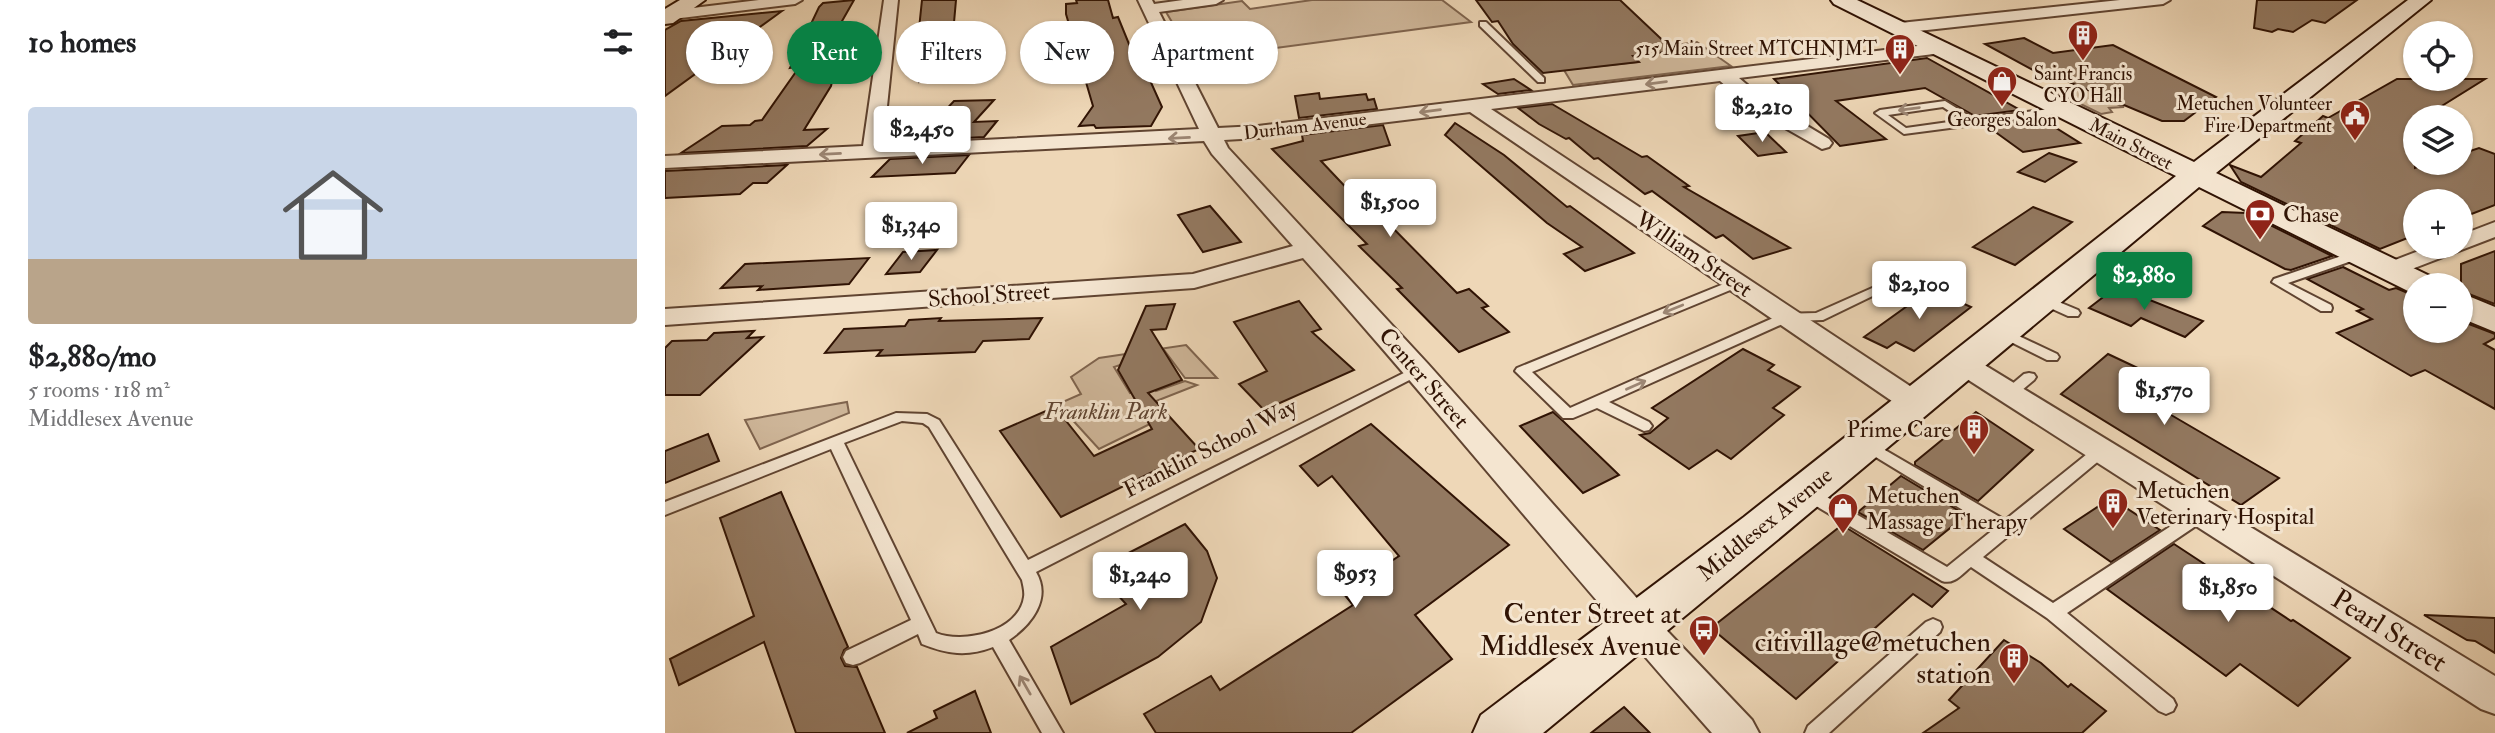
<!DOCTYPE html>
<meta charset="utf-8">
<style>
body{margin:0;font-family:"IM FELL Double Pica",serif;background:#f6f6f6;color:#202124;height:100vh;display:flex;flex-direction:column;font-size:26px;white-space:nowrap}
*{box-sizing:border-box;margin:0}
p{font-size:23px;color:#757577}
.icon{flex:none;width:38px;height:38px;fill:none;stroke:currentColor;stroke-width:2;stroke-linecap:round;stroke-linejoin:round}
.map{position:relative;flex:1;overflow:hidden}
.sheet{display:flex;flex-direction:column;background:#fff;width:665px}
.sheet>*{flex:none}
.guide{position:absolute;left:21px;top:21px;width:665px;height:63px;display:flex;gap:14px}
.tools{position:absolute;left:1738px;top:21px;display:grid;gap:14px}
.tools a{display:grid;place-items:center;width:70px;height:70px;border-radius:50%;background:#fff;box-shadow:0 2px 5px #0004;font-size:35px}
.price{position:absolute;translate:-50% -60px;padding:0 16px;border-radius:7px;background:#fff;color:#222;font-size:23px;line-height:46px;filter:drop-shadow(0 2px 4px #0008)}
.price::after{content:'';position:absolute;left:50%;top:42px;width:21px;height:16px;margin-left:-10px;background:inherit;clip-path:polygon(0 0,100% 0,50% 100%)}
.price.selected{background:#0b8043;color:#fff}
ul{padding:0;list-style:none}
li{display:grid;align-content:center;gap:14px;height:371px;padding:0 28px}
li+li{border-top:2px solid #e0e0e0}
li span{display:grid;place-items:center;height:217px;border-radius:7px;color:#555}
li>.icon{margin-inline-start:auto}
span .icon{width:126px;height:126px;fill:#fffc;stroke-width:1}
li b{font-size:30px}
h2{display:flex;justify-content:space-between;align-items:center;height:84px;padding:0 28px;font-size:30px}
.tag{padding:0 24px;border-radius:32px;background:#fff;box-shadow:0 2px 5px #0004;font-size:24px;line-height:63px}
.tag.selected{background:#0b8043;color:#fff}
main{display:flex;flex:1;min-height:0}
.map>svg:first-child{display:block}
.green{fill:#ceb699;stroke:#7f644e;stroke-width:2}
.building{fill:#937961;stroke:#301304;stroke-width:2}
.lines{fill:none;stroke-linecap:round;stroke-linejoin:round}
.lane-casing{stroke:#604431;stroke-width:4}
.street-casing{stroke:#604431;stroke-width:4}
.secondary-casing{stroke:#301304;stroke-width:4}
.lane{fill:#f4e5d0;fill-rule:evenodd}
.street{fill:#f4e5d0;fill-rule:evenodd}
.secondary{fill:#f4e5d0;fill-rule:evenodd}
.oneway{stroke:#9c8674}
.labels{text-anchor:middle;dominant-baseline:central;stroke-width:6;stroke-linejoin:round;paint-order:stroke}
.far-poi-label{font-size:19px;fill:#301304;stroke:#f4e5d0;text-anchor:end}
.far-street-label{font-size:19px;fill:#301304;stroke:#f4e5d0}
.poi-label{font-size:23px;fill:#301304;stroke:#f4e5d0;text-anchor:start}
.street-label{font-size:23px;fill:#301304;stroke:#f4e5d0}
.park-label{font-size:23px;font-style:italic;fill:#5f4431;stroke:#f4e5d0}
.near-poi-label{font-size:28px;fill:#301304;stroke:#f4e5d0;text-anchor:end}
.near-street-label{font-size:28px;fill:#301304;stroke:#f4e5d0}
</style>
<main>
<section class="sheet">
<h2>10 homes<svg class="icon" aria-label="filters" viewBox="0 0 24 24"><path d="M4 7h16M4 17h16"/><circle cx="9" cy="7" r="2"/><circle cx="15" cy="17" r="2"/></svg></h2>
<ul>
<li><span style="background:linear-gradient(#c9d6e8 70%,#b9a48a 0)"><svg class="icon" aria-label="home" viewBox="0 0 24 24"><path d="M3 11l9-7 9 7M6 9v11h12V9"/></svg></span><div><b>$2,880/mo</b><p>5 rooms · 118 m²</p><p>Middlesex Avenue</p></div></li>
</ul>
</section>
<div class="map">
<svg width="1830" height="733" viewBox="0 0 1830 733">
<rect width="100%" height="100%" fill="#eed7b7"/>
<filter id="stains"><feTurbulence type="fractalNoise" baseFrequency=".00286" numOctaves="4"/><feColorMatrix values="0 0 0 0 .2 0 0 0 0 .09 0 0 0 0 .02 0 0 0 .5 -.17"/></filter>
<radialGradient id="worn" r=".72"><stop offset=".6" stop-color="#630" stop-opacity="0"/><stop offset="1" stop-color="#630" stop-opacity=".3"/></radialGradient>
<!-- green -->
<g class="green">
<polygon points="647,0 777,0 806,22 529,59 501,12 577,1 585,9"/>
<polygon points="1032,42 1066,66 908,85 899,70 973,62 968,56 1003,46"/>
<polygon points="1425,86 1440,95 1435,97 1459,107 1444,108 1447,112 1436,114 1395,94"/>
<polygon points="521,345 552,378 520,378 499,350 449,367 465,393 488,386 491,391 520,381 532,385 481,405 491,421 434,449 393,404 416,394 406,377 434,358"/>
<polygon points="182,402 184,413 95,449 80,420"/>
</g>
<!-- building -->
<g class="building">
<polygon points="189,0 164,44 176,42 166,86 139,130 162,129 142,146 16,153 57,126 85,125 90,121 97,120 135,66 125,68 154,7 158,3"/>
<polygon points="257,0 291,0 287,45 292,76 254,82 255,48 252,48"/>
<polygon points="411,0 443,0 448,18 453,17 466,49 471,49 497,107 486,126 431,128 429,125 414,126 428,106 401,14 401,4 412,3"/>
<polygon points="811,0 955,0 1009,51 968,56 974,62 878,73 848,44 833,21 827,22"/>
<polygon points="1592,0 1692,0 1660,23 1647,20 1628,32 1613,29 1607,32 1589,28"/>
<polygon points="117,11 0,96 0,30 16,21"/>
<polygon points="1359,38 1388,53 1448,45 1551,97 1519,121 1497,121 1397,79 1386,80 1320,44"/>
<polygon points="1262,58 1355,110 1310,116 1260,88 1171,101 1221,139 1175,146 1109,79"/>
<polygon points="849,79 866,90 833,94 818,84"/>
<polygon points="1732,79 1820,79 1759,117 1750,117 1750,168 1767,163 1796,163 1796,154 1814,148 1830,154 1830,205 1796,218 1796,201 1750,201 1750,235 1715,249 1576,182 1565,165 1596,177 1636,143 1630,141 1658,116 1663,118"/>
<polygon points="654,93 655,99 701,94 703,100 709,99 712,109 634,118 630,96"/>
<polygon points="329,100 309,122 332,121 319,137 243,141 256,128 264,128 289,101"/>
<polygon points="887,104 977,157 982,156 1024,186 1019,187 1125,248 1088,259 1058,235 1051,238 987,191 980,194 933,158 929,159 904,138 901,139 874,124 853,108"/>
<polygon points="1371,119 1383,123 1415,143 1358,152 1322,126"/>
<polygon points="790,123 839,155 902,207 905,206 969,253 920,271 899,254 917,247 882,223 780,135"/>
<polygon points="718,125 725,145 656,161 707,215 713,213 792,293 804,289 823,306 817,308 844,332 794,352 732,289 737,288 694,246 702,244 607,149 638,141 637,135"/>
<polygon points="1100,132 1121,152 1093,156 1073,136"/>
<polygon points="1384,153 1411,162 1380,182 1353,172"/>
<polygon points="304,155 290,173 207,177 225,159"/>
<polygon points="122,165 102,183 88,183 75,194 0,198 0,171"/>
<polygon points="545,206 576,242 538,252 513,215"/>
<polygon points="1368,207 1407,222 1350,265 1308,247"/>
<polygon points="1557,212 1581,213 1667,256 1626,270 1620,269 1538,226"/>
<polygon points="272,250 255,272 221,274 238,252"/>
<polygon points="1830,251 1830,304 1796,291 1796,264"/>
<polygon points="204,258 184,284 93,290 97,286 56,288 80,264"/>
<polygon points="1678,267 1724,290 1731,288 1750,296 1750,331 1796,331 1796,321 1830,334 1830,338 1819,344 1830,350 1830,409 1760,370 1746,376 1672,333 1707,319 1692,311 1698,309 1642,279"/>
<polygon points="1450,288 1457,289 1538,321 1520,337 1476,318 1466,326 1424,308"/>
<polygon points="1266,289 1306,307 1249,351 1231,342 1222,348 1199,337"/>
<polygon points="634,301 656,329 647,332 689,370 599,410 574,384 602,371 569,322"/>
<polygon points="510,304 501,329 486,330 517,380 483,393 534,449 396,517 335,431 390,407 429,456 487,429 453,370 481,306"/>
<polygon points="276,318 274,321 377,318 364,339 318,341 310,352 212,356 217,350 160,353 179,329 240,326 244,320"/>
<polygon points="89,331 82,338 98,337 35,395 0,395 0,348 7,341 42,340 49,333"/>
<polygon points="1078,349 1109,365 1103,370 1135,387 1108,408 1119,415 1066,459 1052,450 1024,469 975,435 985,433 1003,418 987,408"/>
<polygon points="1443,354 1513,387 1489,405 1614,478 1576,505 1396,394"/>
<polygon points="888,412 898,421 954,475 918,493 855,426"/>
<polygon points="1311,412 1368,450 1313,501 1250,465 1250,462"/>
<polygon points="706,424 844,545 750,615 787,659 686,733 491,733 479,714 546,676 555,690 688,605 678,593 734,556 667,476 653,486 635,466"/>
<polygon points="43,434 54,461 0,483 0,451"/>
<polygon points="1236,476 1301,515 1258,550 1193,512"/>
<polygon points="116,492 183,647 179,650 176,658 180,666 192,667 220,733 131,733 99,642 14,685 5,659 89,616 55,518"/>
<polygon points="1446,498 1495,530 1446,562 1399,529"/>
<polygon points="520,524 542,551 552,578 536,622 493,657 406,704 386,647 461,604 430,570"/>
<polygon points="1177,525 1283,591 1267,607 1248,594 1131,699 1046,628"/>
<polygon points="1509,544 1626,621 1628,620 1685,658 1633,706 1575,664 1561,676 1442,589"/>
<polygon points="1759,615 1830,618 1830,653 1810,641 1802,640"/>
<polygon points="1339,640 1376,663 1403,687 1406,684 1441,711 1417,733 1258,733 1294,708 1284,700"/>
<polygon points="310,691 326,733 242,733 272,718 269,711"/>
<polygon points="959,707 985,733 926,733"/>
</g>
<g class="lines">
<!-- lane casing -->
<g class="lane-casing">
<g id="lane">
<polygon points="815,22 821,22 879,78 879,82 873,82 815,26"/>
<path d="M1280,101L1309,119L1400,107L1405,110L1400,113L1239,134L1210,113L1215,110ZM1278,107L1298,120L1241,128L1223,115Z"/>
<polygon points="1694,250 1700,254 1698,257 1623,283 1666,305 1667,308 1666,311 1656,311 1607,282 1609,279"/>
<polygon points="1071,279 1075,280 1077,283 1075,286 867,372 905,408 1117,314 1151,313 1214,285 1218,284 1224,288 1158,320 1124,321 944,402 984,422 987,426 984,430 979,431 932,408 908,418 898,418 850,371 852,368"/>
<polygon points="1377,295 1413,310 1415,313 1413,316 1403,316 1372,302 1371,299 1372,296"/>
<polygon points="1337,328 1392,354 1394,357 1392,360 1382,360 1332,335 1330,332"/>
<path d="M753,366L760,370L758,373L371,572C387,599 366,625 344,640L398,733H377L328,647C302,657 282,654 257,644L253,634L195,663L188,665L181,663L178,657L181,651L246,620L166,449L0,515V502L231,413L262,414L274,420L363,560ZM237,421L258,423L264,427L357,580C358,585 360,592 359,597C354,632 298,644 271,633L179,443Z"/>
<polygon points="1364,373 1369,374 1371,377 1369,380 1350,396 1340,396 1338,393 1340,390 1359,374"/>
<path d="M1201,439L1340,520L1432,446H1442L1445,450L1442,454L1318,557L1388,603L1532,509L1538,507L1544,509L1546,513L1544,517L1402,613L1508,699L1511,705L1508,711L1501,714L1494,711L1382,618L1306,567C1297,574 1289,585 1277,581L1136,497L1134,493L1136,489H1148L1282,567L1329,529L1196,448L1193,444L1196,440Z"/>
<polygon points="1268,619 1275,622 1277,627 1275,632 1164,733 1140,733 1143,726 1261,622"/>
</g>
</g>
<!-- street casing -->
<g class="street-casing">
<g id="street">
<polygon points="94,0 137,0 130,4 0,20 0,12 3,11"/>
<path d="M219,0H233L218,145L534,129L473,0H487L489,4L518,0H558L551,4L494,12L553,128L593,126L1277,43L1283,44L1285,48L1283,52L1277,53L1074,78L1104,103L1164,139L1167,143L1164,147L1157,149L1090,111L1055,81L826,109L1260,396L1265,403L1260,410L1250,412L1240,410L805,112L593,138L559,140L563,148L763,364L986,614L1087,720L1094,733H1047C908,577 777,414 638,258L529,288L0,325V309L528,274L628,246L547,154L539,141L0,168V156L198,146Z"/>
<polygon points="1455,0 1505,0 1498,4 1235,33 1227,28 1235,23"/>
<polygon points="1830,222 1830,237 1726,277 1717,275 1714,270 1717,265 1764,247 1796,247 1796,235"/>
<polygon points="1298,355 1308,358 1830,676 1830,714 1816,709 1288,370 1284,364 1288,358"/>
</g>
</g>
<!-- secondary casing -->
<g class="secondary-casing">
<g id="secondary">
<polygon points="15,0 40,0 8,23 0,24 0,9"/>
<polygon points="1166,0 1192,0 1529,162 1743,0 1766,0 1551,173 1769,278 1774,285 1750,285 1750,294 1745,292 1534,187 1111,541 878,733 808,733 816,715 1079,517 1511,176 1169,4"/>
<polygon points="1796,293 1830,307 1830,332 1796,318"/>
</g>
</g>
<!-- lane -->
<use href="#lane" class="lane"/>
<!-- street -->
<use href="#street" class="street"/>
<!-- secondary -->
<use href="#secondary" class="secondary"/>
</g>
<!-- one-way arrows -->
<defs><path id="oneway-shaft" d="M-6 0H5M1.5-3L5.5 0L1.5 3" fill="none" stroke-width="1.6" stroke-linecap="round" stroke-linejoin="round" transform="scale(1.75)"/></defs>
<g class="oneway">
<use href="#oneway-shaft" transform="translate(991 83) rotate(173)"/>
<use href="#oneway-shaft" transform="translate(1244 109) rotate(172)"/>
<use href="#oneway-shaft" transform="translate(765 111) rotate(173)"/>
<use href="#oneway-shaft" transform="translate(514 138) rotate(177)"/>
<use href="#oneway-shaft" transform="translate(165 154) rotate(177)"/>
<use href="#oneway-shaft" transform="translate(1008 309) rotate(158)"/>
<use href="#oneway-shaft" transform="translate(971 385) rotate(-24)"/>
<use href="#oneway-shaft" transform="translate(360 685) rotate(-120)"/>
</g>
<!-- icons -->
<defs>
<g id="building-pin" transform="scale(1.575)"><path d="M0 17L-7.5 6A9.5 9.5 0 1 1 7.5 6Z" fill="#8f2418" stroke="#f4e5d0"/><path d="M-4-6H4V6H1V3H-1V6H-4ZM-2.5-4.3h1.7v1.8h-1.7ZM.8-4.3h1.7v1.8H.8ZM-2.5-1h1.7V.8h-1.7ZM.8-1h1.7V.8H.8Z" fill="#fff"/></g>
<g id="shop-pin" transform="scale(1.575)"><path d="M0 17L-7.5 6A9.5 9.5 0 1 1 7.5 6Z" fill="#8f2418" stroke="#f4e5d0"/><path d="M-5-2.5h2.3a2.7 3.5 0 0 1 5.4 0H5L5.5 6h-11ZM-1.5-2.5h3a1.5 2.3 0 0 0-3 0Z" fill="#fff"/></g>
<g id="civic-pin" transform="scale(1.575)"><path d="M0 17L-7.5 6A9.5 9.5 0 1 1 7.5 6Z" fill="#8f2418" stroke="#f4e5d0"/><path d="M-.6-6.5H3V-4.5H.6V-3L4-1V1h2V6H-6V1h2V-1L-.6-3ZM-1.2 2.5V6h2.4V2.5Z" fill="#fff"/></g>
<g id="bank-pin" transform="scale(1.575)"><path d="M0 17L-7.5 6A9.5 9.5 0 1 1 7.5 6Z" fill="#8f2418" stroke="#f4e5d0"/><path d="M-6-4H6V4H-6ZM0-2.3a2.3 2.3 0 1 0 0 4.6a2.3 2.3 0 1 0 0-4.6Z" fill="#fff"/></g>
<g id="bus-pin" transform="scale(1.575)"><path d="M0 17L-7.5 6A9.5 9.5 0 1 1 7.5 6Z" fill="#8f2418" stroke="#f4e5d0"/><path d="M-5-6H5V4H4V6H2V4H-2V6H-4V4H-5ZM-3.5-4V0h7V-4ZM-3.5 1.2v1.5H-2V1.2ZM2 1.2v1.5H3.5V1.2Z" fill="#fff"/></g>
</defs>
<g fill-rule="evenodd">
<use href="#building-pin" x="1418" y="35"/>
<use href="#building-pin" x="1235" y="49"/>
<use href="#shop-pin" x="1337" y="81"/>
<use href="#civic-pin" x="1690" y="115"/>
<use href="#bank-pin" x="1595" y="214"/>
<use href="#building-pin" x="1309" y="429"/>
<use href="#building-pin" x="1448" y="503"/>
<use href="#shop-pin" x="1178" y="508"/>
<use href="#bus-pin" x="1039" y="630"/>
<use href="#building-pin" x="1349" y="658"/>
</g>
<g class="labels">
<!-- far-poi labels -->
<g class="far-poi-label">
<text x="1212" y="49">515 Main Street MTCHNJMT</text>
<text x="1418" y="74" text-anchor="middle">Saint Francis<tspan x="1418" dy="22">CYO Hall</tspan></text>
<text x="1667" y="104">Metuchen Volunteer<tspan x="1667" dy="22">Fire Department</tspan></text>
<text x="1337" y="120" text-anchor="middle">Georges Salon</text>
</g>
<!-- far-street labels -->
<g class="far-street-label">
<text transform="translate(640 126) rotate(-7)">Durham Avenue</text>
<text transform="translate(1466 144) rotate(27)">Main Street</text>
</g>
<!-- poi labels -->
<g class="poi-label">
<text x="1618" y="214">Chase</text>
<text x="1286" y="429" text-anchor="end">Prime Care</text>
<text x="1471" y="490">Metuchen<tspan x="1471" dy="26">Veterinary Hospital</tspan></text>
<text x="1201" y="495">Metuchen<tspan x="1201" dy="26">Massage Therapy</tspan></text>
</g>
<!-- street labels -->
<g class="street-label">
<text transform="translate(1029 254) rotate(34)">William Street</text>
<text transform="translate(324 295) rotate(-4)">School Street</text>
<text transform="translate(759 378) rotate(49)">Center Street</text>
<text transform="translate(545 448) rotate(-27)">Franklin School Way</text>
<text transform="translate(1100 524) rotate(-39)">Middlesex Avenue</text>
</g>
<!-- park labels -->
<g class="park-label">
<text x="441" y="411">Franklin Park</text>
</g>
<!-- near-poi labels -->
<g class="near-poi-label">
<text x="1016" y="614">Center Street at<tspan x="1016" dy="32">Middlesex Avenue</tspan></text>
<text x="1326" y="642">citivillage@metuchen<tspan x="1326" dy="32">station</tspan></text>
</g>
<!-- near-street labels -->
<g class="near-street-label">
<text transform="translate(1724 631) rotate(32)">Pearl Street</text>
</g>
</g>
<rect width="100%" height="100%" filter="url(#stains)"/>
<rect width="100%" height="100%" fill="url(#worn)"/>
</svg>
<div class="tools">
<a><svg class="icon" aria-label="locate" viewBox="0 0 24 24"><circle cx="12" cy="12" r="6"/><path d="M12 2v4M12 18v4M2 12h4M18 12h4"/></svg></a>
<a><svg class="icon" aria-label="layers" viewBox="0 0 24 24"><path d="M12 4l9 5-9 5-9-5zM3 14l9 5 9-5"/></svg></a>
<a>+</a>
<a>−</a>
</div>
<b class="price" style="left:1097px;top:144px">$2,210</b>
<b class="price" style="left:257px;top:166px">$2,450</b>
<b class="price" style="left:725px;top:239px">$1,500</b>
<b class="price" style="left:246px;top:262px">$1,340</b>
<b class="price selected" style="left:1479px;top:312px">$2,880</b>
<b class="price" style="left:1254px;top:321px">$2,100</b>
<b class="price" style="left:1499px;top:427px">$1,570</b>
<b class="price" style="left:690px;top:610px">$953</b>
<b class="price" style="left:475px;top:612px">$1,240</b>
<b class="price" style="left:1563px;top:624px">$1,850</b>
<div class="guide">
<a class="tag">Buy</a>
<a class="tag selected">Rent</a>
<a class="tag">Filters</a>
<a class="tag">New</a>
<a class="tag">Apartment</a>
</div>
</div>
</main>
